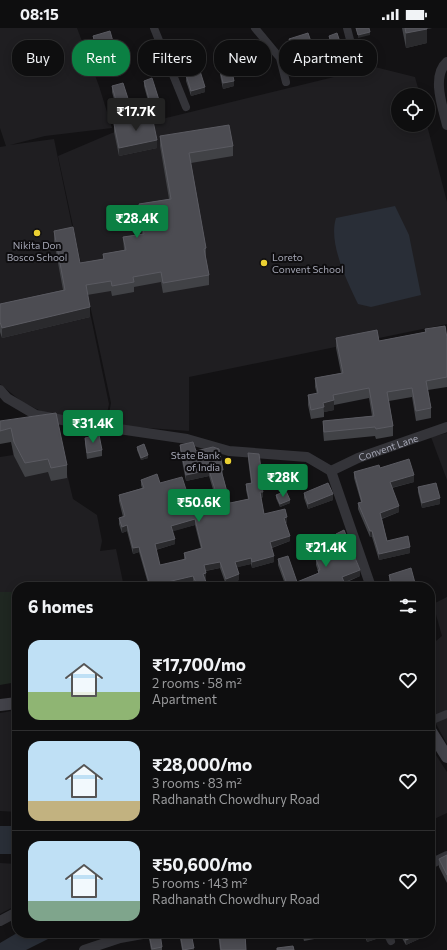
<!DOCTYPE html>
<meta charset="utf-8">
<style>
body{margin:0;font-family:Commissioner,sans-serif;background:#171718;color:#f1f3f6;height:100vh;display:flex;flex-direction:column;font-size:15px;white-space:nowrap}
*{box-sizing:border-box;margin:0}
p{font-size:13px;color:#9b9c9e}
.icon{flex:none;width:22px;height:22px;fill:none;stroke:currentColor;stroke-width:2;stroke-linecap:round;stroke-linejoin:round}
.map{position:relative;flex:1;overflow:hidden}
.side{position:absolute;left:12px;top:554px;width:423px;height:356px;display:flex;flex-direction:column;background:#0e0e0f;border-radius:16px;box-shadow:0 2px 10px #0003,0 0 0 1px #2e2e2f}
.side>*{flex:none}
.hud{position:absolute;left:12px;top:12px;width:423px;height:36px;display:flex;gap:8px}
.controls{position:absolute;left:391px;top:60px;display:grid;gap:8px}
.controls a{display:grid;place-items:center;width:44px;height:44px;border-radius:50%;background:#0e0e0f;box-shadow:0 2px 10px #0003,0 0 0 1px #2e2e2f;font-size:20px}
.price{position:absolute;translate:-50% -34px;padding:0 9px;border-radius:4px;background:#0b8043;color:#fff;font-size:13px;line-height:26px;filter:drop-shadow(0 1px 2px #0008)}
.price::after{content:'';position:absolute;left:50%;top:24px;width:12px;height:9px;margin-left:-6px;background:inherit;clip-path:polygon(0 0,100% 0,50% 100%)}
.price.current{background:#222;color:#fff}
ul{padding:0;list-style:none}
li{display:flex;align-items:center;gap:12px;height:100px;padding:0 16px}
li+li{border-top:1px solid #2e2e2f}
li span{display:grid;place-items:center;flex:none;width:112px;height:80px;border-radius:12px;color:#555}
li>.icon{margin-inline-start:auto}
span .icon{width:48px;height:48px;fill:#fffc;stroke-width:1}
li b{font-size:17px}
h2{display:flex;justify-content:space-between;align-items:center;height:48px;padding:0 16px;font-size:17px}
.pill{padding:0 14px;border-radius:16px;background:#0e0e0f;box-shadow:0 2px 10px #0003,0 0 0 1px #2e2e2f;font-size:14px;line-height:36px}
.pill.current{background:#0b8043;color:#fff}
.status{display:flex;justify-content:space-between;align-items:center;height:28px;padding:0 20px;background:#0e0e0f;direction:ltr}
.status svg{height:11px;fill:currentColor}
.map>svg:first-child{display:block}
.built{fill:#1f1e21}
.green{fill:#1f2721}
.water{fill:#292e37}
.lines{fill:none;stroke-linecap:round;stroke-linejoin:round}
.minor{stroke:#343439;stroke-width:8}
.tertiary{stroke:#343439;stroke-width:10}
.secondary{stroke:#424249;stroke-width:12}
.wall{fill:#414246;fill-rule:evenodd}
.shaded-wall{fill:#2a2a2d}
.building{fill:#4c4c52;stroke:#5a5a61;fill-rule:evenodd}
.poi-dot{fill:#ecd132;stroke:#0e0d0f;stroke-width:1.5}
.labels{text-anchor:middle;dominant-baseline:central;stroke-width:4;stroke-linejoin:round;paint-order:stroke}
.poi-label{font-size:10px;fill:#a4a6b4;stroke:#0e0d0f}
.street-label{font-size:10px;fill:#a4a6b4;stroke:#0e0d0f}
</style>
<div class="status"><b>08:15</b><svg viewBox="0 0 49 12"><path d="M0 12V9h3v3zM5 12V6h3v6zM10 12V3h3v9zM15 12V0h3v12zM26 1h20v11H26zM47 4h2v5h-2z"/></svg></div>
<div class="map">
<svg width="447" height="922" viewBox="0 0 447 922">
<rect width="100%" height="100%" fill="#131214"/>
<!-- built -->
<g class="built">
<polygon points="0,0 77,0 99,58 112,100 45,108 10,117 54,111 109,376 105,395 47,386 22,374 0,356 0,119 6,118 0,100"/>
<polygon points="375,39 415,49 420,67 398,67 398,97 427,97 447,174 447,296 189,349 189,403 107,397 111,375 58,128 112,105 166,90"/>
<polygon points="56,399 73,471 97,487 102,513 100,523 116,521 124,559 17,559 17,564 0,564 0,429 13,427 10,404"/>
<polygon points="447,405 447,452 431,409"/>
<polygon points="447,569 447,716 430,685 430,618 442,608 433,576"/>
<polygon points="17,682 17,784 0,783 0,685"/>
<polygon points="430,718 447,744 447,785 430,793"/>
<polygon points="0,835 17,836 17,877 0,886"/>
</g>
<!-- green -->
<polygon class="green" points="0,564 17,564 17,654 0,657"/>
<!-- water -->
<g class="water">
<path d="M395,178L409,207L421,267L371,279L358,276C347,253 328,215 336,190Z"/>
<rect x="0" y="798" width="17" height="28"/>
<polygon points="17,905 60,905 26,922 0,922 0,915"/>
</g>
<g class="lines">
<!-- minor -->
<g class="minor">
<polyline points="154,0 186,79"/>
<polyline points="255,0 280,30 286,54"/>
<polyline points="347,0 356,35"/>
<polyline points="430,693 447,686"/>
<polyline points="387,905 391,913"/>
</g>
<!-- tertiary -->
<g class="tertiary">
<path d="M447,34C431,48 443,80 447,97"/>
<polyline points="0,362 7,370 36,387 78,395 187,411 229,423 307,429 331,443"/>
<path id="s1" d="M331,443L358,430L447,399"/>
<polyline points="331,443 371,559"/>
<polyline points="430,836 447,828"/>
<polyline points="0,893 17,884"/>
<polyline points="84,922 120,910 148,905"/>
</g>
<!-- secondary -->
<g class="secondary">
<polyline points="0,677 17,675"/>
<polyline points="430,702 447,729"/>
</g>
</g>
<!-- wall -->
<g class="wall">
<polygon points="402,0 432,0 427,1 427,15 406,20"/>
<polygon points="93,8 116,29 100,34 93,14"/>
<polygon points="329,8 340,17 332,20 329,10"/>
<polygon points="289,11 315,33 295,40 289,19"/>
<polygon points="220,42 234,58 223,61 220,47"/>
<polygon points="186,47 205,64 191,68 186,53"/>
<polygon points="144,53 159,78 150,80 144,58"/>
<polygon points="112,58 131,85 119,89 112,64"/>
<polygon points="114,96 157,120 119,128 114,104"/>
<polygon points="160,108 233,118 233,128 191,135 206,220 206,230 209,247 209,257 163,265 161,254 134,259 134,264 112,268 111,263 87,267 90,289 2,310 0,304 0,276 63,262 54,213 54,203 80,235 103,231 103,226 124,222 123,209 142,206 139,186 139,176 169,171 160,118"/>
<polygon points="425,301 447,310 447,359 428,362 431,380 431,390 416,393 412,369 389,373 393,398 393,408 376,411 375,408 324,413 323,403 323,393 372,388 369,370 334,377 334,382 324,384 324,389 311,391 308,377 308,367 317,366 315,359 315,350 341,345 336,320 336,310 379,313 425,304"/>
<polygon points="0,393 67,437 67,450 51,453 48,444 25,449 14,428 11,414 0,416"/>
<polygon points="85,410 102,422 102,428 87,431 85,415"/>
<path d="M180,417L196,423L223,447V448L230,475L248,471L246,462V456L251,455L248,431V425L262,448V453L261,454L263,469L261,470L264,486L287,495H285L290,513L272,520L274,534L252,540L251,536L237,539L239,552L226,557L220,540L206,543V551H205L208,559H195L193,554L171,559H149L139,524L133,526L127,503L122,505L119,496V490L123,489L119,473V467L142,460L141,457V452L160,455L190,474L215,468L209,448L186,453L180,423ZM195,497L201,521L184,525V532L160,537L156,522L175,516L172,503Z"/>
<polygon points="137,419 148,430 141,432 137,422"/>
<polygon points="380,440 414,454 392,460 399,484 382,491 387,513 410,525 379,532 372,509 370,509 358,481 358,475 361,474 354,450 354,444"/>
<polygon points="418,459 440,476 422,480 418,464"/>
<polygon points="304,465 333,472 308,481 304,470"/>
<polygon points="276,467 290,475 280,479 276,470"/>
<polygon points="336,506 360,548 345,555 346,559 286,559 278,537 278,531 297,554 318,545 318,543 316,537 316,531 340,522 336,512"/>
<polygon points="389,547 415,559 391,559 389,552"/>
<polygon points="447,827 447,855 439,839 439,831"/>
<polygon points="180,905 194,922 182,922 180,911"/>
<polygon points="218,905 245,905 246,922 220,922"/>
<polygon points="302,905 345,905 304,913"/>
<polygon points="364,905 376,905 376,911 367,914"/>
<polygon points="399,905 418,905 419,911 406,917"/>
<polygon points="149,906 162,919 162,922 151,922 149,911"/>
</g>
<!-- shaded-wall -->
<g class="shaded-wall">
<polygon points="424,0 432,0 427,1 427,15 406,20 406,5"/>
<polygon points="370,4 370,7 358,10 358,7"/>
<polygon points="340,14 340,17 332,20 332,17"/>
<polygon points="116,24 116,29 100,34 100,29"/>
<polygon points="315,25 315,33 295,40 295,32"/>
<polygon points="234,53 234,58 223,61 223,55"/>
<polygon points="205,59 205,64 191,68 191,63"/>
<polygon points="159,72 159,78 150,80 150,75"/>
<polygon points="131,80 131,85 119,89 119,83"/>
<polygon points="157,112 157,120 119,128 119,120"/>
<polygon points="90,279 90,289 2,310 2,300"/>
<polygon points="334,372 334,382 324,384 323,375"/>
<polygon points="148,427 148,430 141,432 141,430"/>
<polygon points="209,442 209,448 186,453 186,447"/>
<polygon points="221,442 223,442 223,447 221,448"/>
<polygon points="414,447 414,454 390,460 390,454"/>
<polygon points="260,464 263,464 263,469 260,470"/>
<polygon points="333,466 333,472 308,481 308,476"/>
<polygon points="440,470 440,476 422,480 422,475"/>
<polygon points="290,472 290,475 280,479 280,476"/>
<polygon points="399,478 399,484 380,491 380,485"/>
<polygon points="287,489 287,495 284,496 284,490"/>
<polygon points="195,491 195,497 171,504 171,498"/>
<polygon points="127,497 127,503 122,505 122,499"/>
<rect x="370" y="503" width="2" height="6"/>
<polygon points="290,508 290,513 270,520 270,514"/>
<polygon points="175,511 175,516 155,522 155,516"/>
<polygon points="139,519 139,524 133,526 133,520"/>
<polygon points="410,519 410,525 379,532 379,526"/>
<polygon points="274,528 274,534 252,540 252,534"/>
<polygon points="251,530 251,536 235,540 235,534"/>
<polygon points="220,534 220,540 204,543 204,537"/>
<polygon points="360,542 360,548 342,555 342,549"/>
<polygon points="206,545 206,551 203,552 203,546"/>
<polygon points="239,546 239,552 226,557 226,551"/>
<polygon points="193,548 193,554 171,559 150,559 150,558"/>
<polygon points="415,555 415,559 401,559"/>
<polygon points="376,906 376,911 367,914 367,909"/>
<polygon points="419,906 419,911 406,917 406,912"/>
<polygon points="194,920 194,922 185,922"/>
</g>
<!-- building -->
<g class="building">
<polygon points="356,0 369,0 370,4 358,7"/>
<polygon points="405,0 427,0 427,1 406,5"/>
<polygon points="110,3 116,24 100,29 93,8"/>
<polygon points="308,5 315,25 295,32 289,11"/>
<polygon points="337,5 340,14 332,17 329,8"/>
<polygon points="231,39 234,53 223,55 220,42"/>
<polygon points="200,43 205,59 191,63 186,47"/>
<polygon points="152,50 159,72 150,75 144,53"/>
<polygon points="123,55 131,80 119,83 112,58"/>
<polygon points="152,88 157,112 119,120 114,96"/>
<polygon points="229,97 233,118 189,125 206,220 204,221 209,247 163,255 161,244 133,249 134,254 112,258 111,253 86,257 90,279 2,300 0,294 0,276 65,262 54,203 73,199 80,235 104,231 103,226 126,222 123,209 144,206 139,176 171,171 160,108"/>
<polygon points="445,298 447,310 447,349 426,353 431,380 416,383 412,360 387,364 393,398 376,401 375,399 324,404 323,393 374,388 369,360 333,367 334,372 323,375 324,379 311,382 308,367 318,365 315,350 343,345 336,310 377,302 379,313 426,304 425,301"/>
<polygon points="56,385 67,437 51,440 48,431 25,435 14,414 11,400 0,403 0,393"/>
<polygon points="99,407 102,422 87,425 85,410"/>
<path d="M193,414L196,423L213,419L219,421L223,442H221L230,475L249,471L246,456L252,455L248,425L259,426L262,448H259L263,464H260L264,486L285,481L287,489L284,490L290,508L270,514L274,528L252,534L251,530L235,534L239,546L226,551L220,534L204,537L206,545L203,546L208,559H198L193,548L150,558L139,519L133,520L127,497L122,499L119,490L125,488L119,467L144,460L141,452L157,446L160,455L182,449L190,474L217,468L209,442L186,447L180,417ZM195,491L202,520L184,525L186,531L160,537L155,516L175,511L171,498Z"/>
<polygon points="144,416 148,427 141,430 137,419"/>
<polygon points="409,431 414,447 390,454 399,478 380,485 387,513 408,508 410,519 379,526 372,503 370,503 358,475 362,474 354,444 379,437 380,440"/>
<polygon points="328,455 333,466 308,476 304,465"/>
<polygon points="436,455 440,470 422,475 418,459"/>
<polygon points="286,463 290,472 280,476 276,467"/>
<polygon points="344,502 360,542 342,549 346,559 288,559 278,531 288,528 297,554 319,545 318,542 320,542 316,531 343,521 336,506"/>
<polygon points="411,540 415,555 401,559 393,559 389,547"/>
<polygon points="447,827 447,847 439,831"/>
<polygon points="152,905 160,905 162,919 152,921 149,906"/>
<polygon points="180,905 191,905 194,920 183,922"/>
<polygon points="219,905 245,905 246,922 221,922"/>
<polygon points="304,905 316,905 304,907"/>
<polygon points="366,905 376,905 376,906 367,909"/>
<polygon points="402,905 418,905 419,906 406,912"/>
<polygon points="293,918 294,922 277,922 277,920"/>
</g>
<!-- markers -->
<g class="poi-dot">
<circle cx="37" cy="205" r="4"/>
<circle cx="264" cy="235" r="4"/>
<circle cx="228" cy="433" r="4"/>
</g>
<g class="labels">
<!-- poi labels -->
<g class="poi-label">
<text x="37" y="217">Nikita Don<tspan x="37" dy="12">Bosco School</tspan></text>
<text x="272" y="229" text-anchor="start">Loreto<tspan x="272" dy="12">Convent School</tspan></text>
<text x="220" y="427" text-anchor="end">State Bank<tspan x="220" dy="12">of India</tspan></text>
</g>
<!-- street labels -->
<g class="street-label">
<text stroke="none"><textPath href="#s1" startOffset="62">Convent Lane</textPath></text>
</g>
</g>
</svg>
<div class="controls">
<a><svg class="icon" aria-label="locate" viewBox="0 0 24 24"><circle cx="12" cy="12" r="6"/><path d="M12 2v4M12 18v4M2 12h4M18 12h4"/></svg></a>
</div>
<b class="price current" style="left:136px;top:104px">₹17.7K</b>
<b class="price" style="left:137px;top:211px">₹28.4K</b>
<b class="price" style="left:93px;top:416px">₹31.4K</b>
<b class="price" style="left:283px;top:470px">₹28K</b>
<b class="price" style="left:199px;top:495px">₹50.6K</b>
<b class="price" style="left:326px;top:540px">₹21.4K</b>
<div class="hud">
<a class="pill">Buy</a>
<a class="pill current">Rent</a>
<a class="pill">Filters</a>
<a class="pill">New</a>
<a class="pill">Apartment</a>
</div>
<section class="side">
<h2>6 homes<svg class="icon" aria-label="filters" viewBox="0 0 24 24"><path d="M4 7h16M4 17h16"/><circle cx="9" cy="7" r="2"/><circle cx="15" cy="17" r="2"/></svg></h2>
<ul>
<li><span style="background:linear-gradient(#bfe0f5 65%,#8fb573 0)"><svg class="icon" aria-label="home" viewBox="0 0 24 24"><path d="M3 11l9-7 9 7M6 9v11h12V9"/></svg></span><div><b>₹17,700/mo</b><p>2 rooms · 58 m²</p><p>Apartment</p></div><svg class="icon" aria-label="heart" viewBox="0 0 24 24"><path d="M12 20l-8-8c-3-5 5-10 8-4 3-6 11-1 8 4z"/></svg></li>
<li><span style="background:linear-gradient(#bfe0f5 75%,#c2b280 0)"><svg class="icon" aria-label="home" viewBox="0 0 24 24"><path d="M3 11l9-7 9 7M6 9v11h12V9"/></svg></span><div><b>₹28,000/mo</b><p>3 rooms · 83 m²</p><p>Radhanath Chowdhury Road</p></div><svg class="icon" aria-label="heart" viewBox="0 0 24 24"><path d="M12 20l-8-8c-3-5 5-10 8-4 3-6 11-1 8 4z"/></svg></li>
<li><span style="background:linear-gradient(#bfe0f5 75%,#7fa58c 0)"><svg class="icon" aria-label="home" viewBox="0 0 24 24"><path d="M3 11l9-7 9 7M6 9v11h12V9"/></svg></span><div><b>₹50,600/mo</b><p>5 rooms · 143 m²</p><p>Radhanath Chowdhury Road</p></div><svg class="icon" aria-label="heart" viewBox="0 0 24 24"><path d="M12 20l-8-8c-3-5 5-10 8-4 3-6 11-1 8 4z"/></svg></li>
</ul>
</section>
</div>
